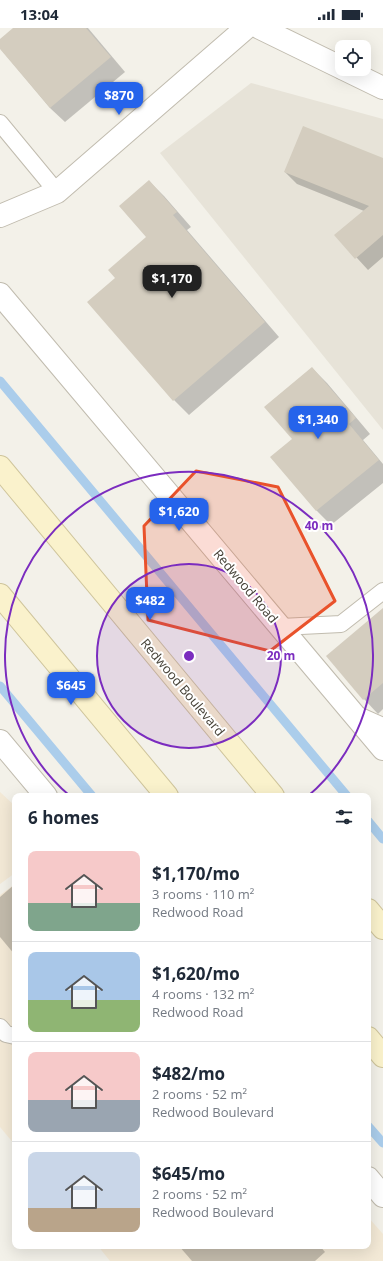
<!DOCTYPE html>
<meta charset="utf-8">
<style>
body{margin:0;font-family:"Open Sans",sans-serif;background:#f6f6f7;color:#1f2937;height:100vh;display:flex;flex-direction:column;font-size:15px;white-space:nowrap}
*{box-sizing:border-box;margin:0}
p{font-size:13px;color:#747a83}
.icon{flex:none;width:22px;height:22px;fill:none;stroke:currentColor;stroke-width:2;stroke-linecap:round;stroke-linejoin:round}
.map{position:relative;flex:1;overflow:hidden}
.drawer{position:absolute;left:12px;top:765px;width:359px;height:456px;display:flex;flex-direction:column;background:#fff;border-radius:8px;box-shadow:0 4px 16px #0002}
.drawer>*{flex:none}
.fabs{position:absolute;left:335px;top:12px;display:grid;gap:8px}
.fabs a{display:grid;place-items:center;width:36px;height:36px;border-radius:8px;background:#fff;box-shadow:0 4px 16px #0002;font-size:20px}
.price{position:absolute;translate:-50% -34px;padding:0 9px;border-radius:8px;background:#2563eb;color:#fff;font-size:13px;line-height:26px;filter:drop-shadow(0 1px 2px #0008)}
.price::after{content:'';position:absolute;left:50%;top:24px;width:12px;height:9px;margin-left:-6px;background:inherit;clip-path:polygon(0 0,100% 0,50% 100%)}
.price.selected{background:#222;color:#fff}
ul{padding:0;list-style:none}
li{display:flex;align-items:center;gap:12px;height:100px;padding:0 16px}
li+li{border-top:1px solid #e0e1e3}
li span{display:grid;place-items:center;flex:none;width:112px;height:80px;border-radius:8px;color:#555}
li>.icon{margin-inline-start:auto}
span .icon{width:48px;height:48px;fill:#fffc;stroke-width:1}
li b{font-size:17px}
h2{display:flex;justify-content:space-between;align-items:center;height:48px;padding:0 16px;font-size:17px}
.status{display:flex;justify-content:space-between;align-items:center;height:28px;padding:0 20px;background:#fff;direction:ltr}
.status svg{height:11px;fill:currentColor}
.map>svg:first-child{display:block}
.residential{fill:#e7e3d8}
.commercial{fill:#f3e9d6}
.shadow{fill:#0003}
.lines{fill:none;stroke-linecap:round;stroke-linejoin:round}
.stream{stroke:#abcdeb;stroke-width:9}
.building{fill:#d4cdbf}
.service-casing{stroke:#c1bcaf;stroke-width:18}
.minor-casing{stroke:#c1bcaf;stroke-width:24}
.secondary-casing{stroke:#cfc59c;stroke-width:24}
.service{stroke:#fff;stroke-width:16}
.minor{stroke:#fff;stroke-width:22}
.secondary{stroke:#faf2cc;stroke-width:22}
.marked{fill:#e9522b;fill-opacity:0.2;stroke:#e9522b;stroke-width:3;stroke-linejoin:round}
.ring{fill:none;stroke:#7b2cbf;stroke-width:2}
.labels{text-anchor:middle;dominant-baseline:central;stroke-width:4;stroke-linejoin:round;paint-order:stroke}
.street-label{font-size:13px;fill:#464238;stroke:#fff}
.centre{fill:#7b2cbf;stroke:#fff;stroke-width:2}
.ring-label{font-size:12px;text-anchor:middle;font-weight:bold;fill:#7b2cbf;stroke:#fff;stroke-width:4;stroke-linejoin:round;paint-order:stroke}
</style>
<div class="status"><b>13:04</b><svg viewBox="0 0 49 12"><path d="M0 12V9h3v3zM5 12V6h3v6zM10 12V3h3v9zM15 12V0h3v12zM26 1h20v11H26zM47 4h2v5h-2z"/></svg></div>
<div class="map">
<svg width="383" height="1233" viewBox="0 0 383 1233">
<rect width="100%" height="100%" fill="#f3f1e9"/>
<!-- residential -->
<polygon class="residential" points="251,55 383,91 383,402 160,125"/>
<!-- commercial -->
<g class="commercial">
<polygon points="0,764 15,778 15,845 0,856"/>
<polygon points="15,856 15,1117 0,1099 0,867"/>
<polygon points="368,1189 383,1206 383,1233 110,1233 98,1218 368,1218"/>
</g>
<!-- shadow -->
<g class="shadow">
<polygon points="14,0 88,0 125,44 65,94 50,80 0,20 0,12"/>
<polygon points="383,135 383,229 368,242 336,207 364,183 297,156 285,144"/>
<polygon points="149,153 164,168 191,199 187,202 279,309 189,387 174,372 89,274 116,250 147,209"/>
<polygon points="312,340 327,355 370,406 363,412 383,436 383,455 331,497 317,483 272,429 293,411"/>
<polygon points="383,581 383,681 378,686 364,671"/>
<polygon points="15,856 15,927 0,909 0,869"/>
<polygon points="179,1218 320,1218 325,1224 315,1233 192,1233"/>
</g>
<g class="lines">
<!-- stream -->
<g class="stream">
<polyline points="0,353 347,768"/>
<polyline points="0,658 92,768"/>
<polyline points="368,793 383,811"/>
<polyline points="368,1098 383,1115"/>
</g>
</g>
<!-- building -->
<g class="building">
<polygon points="13,0 86,0 111,29 50,80 0,21 0,11"/>
<polygon points="303,98 383,130 383,207 355,231 334,207 369,178 284,144"/>
<polygon points="149,152 177,184 173,187 265,294 173,373 87,274 115,250 108,242 146,209 119,178"/>
<polygon points="312,339 356,390 349,396 379,432 316,483 270,429 292,411 264,379"/>
<polygon points="383,580 383,655 363,672 326,628"/>
</g>
<g class="lines">
<!-- service casing -->
<g class="service-casing">
<g id="service">
<polyline points="0,95 57,164"/>
<polyline points="281,599 341,596 383,563"/>
<polyline points="356,686 383,698"/>
<polyline points="0,999 6,1006 15,1008"/>
</g>
</g>
<!-- minor casing -->
<g class="minor-casing">
<g id="minor">
<polyline points="260,0 342,40"/>
<polyline points="344,41 383,60"/>
<polyline points="0,188 57,164 246,0"/>
<polyline points="0,266 383,721"/>
<polyline points="0,713 46,768"/>
<polyline points="368,1150 383,1168"/>
</g>
</g>
<!-- secondary casing -->
<g class="secondary-casing">
<g id="secondary">
<polyline points="0,439 273,768"/>
<polyline points="0,567 167,768"/>
<polyline points="368,882 383,900"/>
<polyline points="368,1010 383,1028"/>
</g>
</g>
<!-- service -->
<use href="#service" class="service"/>
<!-- minor -->
<use href="#minor" class="minor"/>
<!-- secondary -->
<use href="#secondary" class="secondary"/>
</g>
<!-- marked area -->
<path class="marked" d="M196,443L278,459L335,573L270,623L148,592L144,498Z"/>
<!-- distance rings -->
<circle cx="189" cy="628" r="92" fill="#7b2cbf" fill-opacity=".12"/>
<g class="ring">
<circle cx="189" cy="628" r="92"/>
<path d="M70 768A184 184 0 1 1 308 768"/>
</g>
<g class="labels">
<!-- street labels -->
<g class="street-label">
<text transform="translate(246 558) rotate(50)">Redwood Road</text>
<text transform="translate(183 659) rotate(50)">Redwood Boulevard</text>
</g>
</g>
<circle cx="189" cy="628" r="6" class="centre"/>
<g class="ring-label">
<text x="319" y="502">40 m</text>
<text x="281" y="632">20 m</text>
</g>
</svg>
<div class="fabs">
<a><svg class="icon" aria-label="locate" viewBox="0 0 24 24"><circle cx="12" cy="12" r="6"/><path d="M12 2v4M12 18v4M2 12h4M18 12h4"/></svg></a>
</div>
<b class="price" style="left:119px;top:88px">$870</b>
<b class="price selected" style="left:172px;top:271px">$1,170</b>
<b class="price" style="left:318px;top:412px">$1,340</b>
<b class="price" style="left:179px;top:504px">$1,620</b>
<b class="price" style="left:150px;top:593px">$482</b>
<b class="price" style="left:71px;top:678px">$645</b>
<section class="drawer">
<h2>6 homes<svg class="icon" aria-label="filters" viewBox="0 0 24 24"><path d="M4 7h16M4 17h16"/><circle cx="9" cy="7" r="2"/><circle cx="15" cy="17" r="2"/></svg></h2>
<ul>
<li><span style="background:linear-gradient(#f6c9c9 65%,#7fa58c 0)"><svg class="icon" aria-label="home" viewBox="0 0 24 24"><path d="M3 11l9-7 9 7M6 9v11h12V9"/></svg></span><div><b>$1,170/mo</b><p>3 rooms · 110 m²</p><p>Redwood Road</p></div></li>
<li><span style="background:linear-gradient(#a9c7e8 60%,#8fb573 0)"><svg class="icon" aria-label="home" viewBox="0 0 24 24"><path d="M3 11l9-7 9 7M6 9v11h12V9"/></svg></span><div><b>$1,620/mo</b><p>4 rooms · 132 m²</p><p>Redwood Road</p></div></li>
<li><span style="background:linear-gradient(#f6c9c9 60%,#9aa5b1 0)"><svg class="icon" aria-label="home" viewBox="0 0 24 24"><path d="M3 11l9-7 9 7M6 9v11h12V9"/></svg></span><div><b>$482/mo</b><p>2 rooms · 52 m²</p><p>Redwood Boulevard</p></div></li>
<li><span style="background:linear-gradient(#c9d6e8 70%,#b9a48a 0)"><svg class="icon" aria-label="home" viewBox="0 0 24 24"><path d="M3 11l9-7 9 7M6 9v11h12V9"/></svg></span><div><b>$645/mo</b><p>2 rooms · 52 m²</p><p>Redwood Boulevard</p></div></li>
</ul>
</section>
</div>
